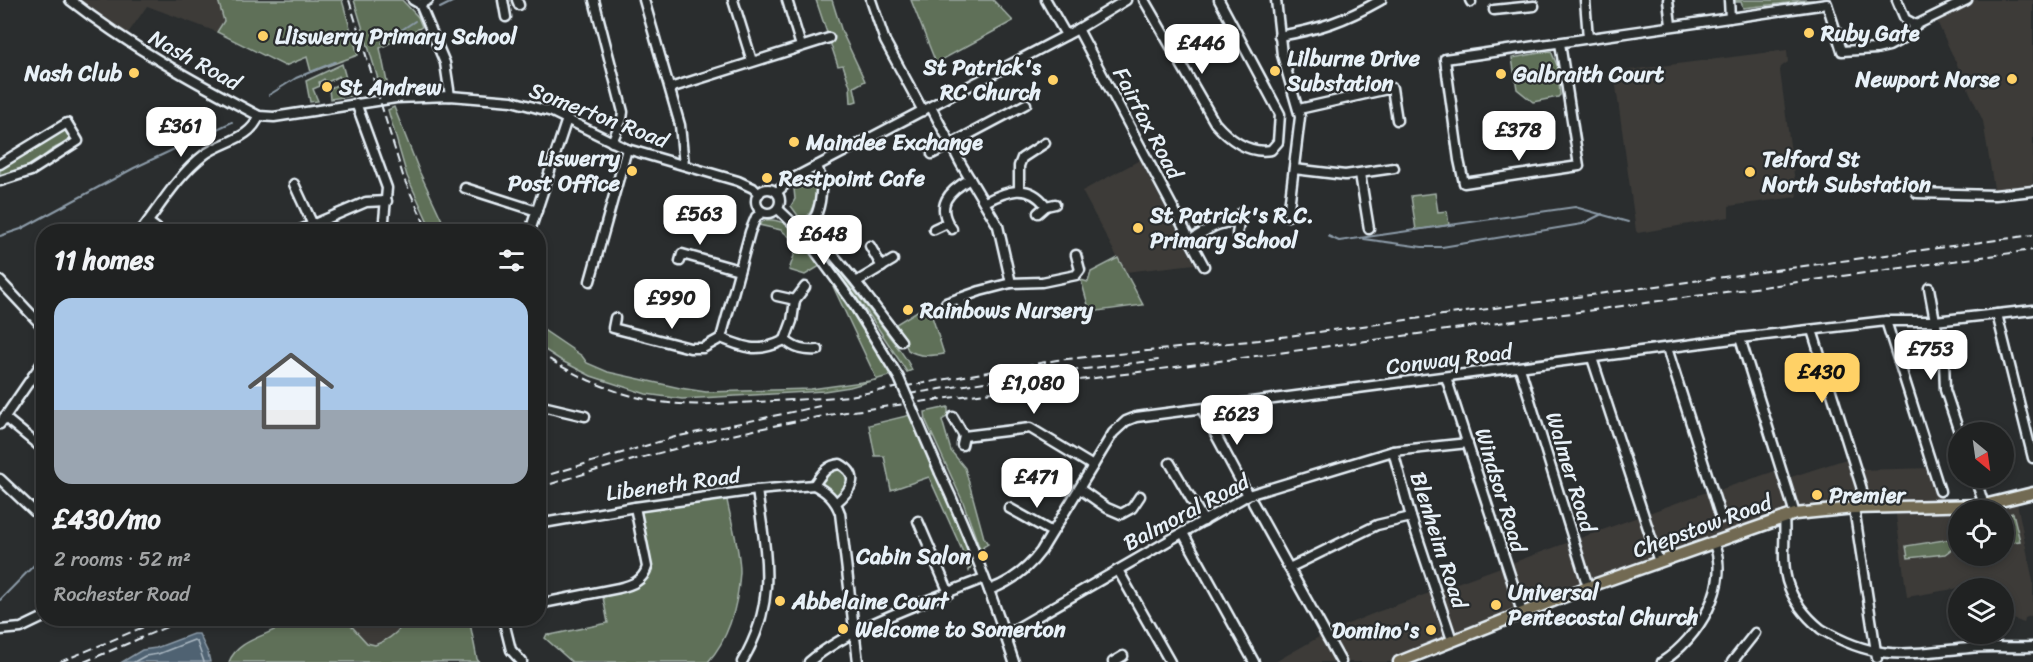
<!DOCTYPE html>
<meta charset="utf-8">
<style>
body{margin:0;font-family:Sriracha,sans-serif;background:#282a2a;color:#f1f3f6;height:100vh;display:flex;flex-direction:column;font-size:22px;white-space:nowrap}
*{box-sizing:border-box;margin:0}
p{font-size:20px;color:#a2a4a5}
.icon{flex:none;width:33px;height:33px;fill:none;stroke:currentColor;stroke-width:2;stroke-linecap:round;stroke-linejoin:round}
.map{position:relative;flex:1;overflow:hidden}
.details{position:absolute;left:36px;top:224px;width:510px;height:402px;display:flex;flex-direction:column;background:#202222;border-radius:24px;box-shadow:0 3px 9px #0003,0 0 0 2px #3d3f40}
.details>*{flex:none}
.needle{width:39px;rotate:151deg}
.tools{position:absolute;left:1948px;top:422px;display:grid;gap:12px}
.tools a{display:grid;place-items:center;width:66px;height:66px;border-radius:50%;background:#202222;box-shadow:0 3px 9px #0003,0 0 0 2px #3d3f40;font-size:30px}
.price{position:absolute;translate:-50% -51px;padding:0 14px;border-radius:12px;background:#fff;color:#222;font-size:20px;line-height:39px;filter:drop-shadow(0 2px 3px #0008)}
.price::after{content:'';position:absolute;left:50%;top:36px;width:18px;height:14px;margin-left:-9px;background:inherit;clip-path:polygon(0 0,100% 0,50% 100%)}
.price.on{background:#ffd166;color:#111}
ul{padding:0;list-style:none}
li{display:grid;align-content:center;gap:12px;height:318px;padding:0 18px}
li+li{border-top:2px solid #3d3f40}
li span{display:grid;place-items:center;height:186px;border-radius:18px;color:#555}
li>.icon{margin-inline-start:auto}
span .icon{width:108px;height:108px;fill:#fffc;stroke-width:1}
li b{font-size:26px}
h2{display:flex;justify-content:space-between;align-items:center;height:72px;padding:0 18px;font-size:26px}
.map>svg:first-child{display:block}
.built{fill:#3c3b38;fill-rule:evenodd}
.green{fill:#5e6f58;stroke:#a3b0a8;stroke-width:1.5}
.water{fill:#4f6272;stroke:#8c9ba8;stroke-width:1.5}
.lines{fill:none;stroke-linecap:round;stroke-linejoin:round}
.shore{stroke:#abb8c2;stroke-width:1.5}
.stream{stroke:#8c9ba8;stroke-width:2}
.minor-casing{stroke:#e8f1f8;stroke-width:13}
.major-casing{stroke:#e8f1f8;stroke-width:15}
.minor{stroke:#2a2d2e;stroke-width:8}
.major{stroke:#726b52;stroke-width:10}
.rail{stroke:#e8f1f8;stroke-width:2;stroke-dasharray:9 4.5;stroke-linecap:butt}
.minor-bridge-casing{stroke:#e8f1f8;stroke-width:13;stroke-linecap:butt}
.minor-bridge{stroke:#2a2d2e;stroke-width:8}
.poi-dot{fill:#ffd166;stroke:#2a2d2e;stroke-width:2}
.labels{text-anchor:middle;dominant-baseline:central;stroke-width:4.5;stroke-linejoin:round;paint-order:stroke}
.poi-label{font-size:22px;font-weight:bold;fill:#e8f1f8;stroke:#2a2d2e;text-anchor:start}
.street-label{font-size:22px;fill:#e8f1f8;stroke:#2a2d2e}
</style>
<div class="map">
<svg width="2033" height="662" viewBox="0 0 2033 662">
<rect width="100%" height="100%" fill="#2a2d2e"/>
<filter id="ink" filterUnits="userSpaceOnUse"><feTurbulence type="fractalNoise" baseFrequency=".0167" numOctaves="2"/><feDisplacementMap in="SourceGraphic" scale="12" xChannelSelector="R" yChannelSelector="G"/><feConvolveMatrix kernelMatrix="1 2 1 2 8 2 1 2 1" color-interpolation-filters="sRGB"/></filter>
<g filter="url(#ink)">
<!-- built -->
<g class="built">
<polygon points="70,0 291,0 285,66 217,32 147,6 124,39"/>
<polygon points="1967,0 2033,0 2033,191 1995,195 1983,121 1934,15"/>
<polygon points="1787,50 1788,62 1781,67 1780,71 1797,197 1729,206 1729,217 1638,233 1636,231 1614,72"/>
<polygon points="1140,160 1195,264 1125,272 1082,191"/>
<path d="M1852,457L1857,470L1933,468L1944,506L2016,498L2033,581V615L2025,618L2024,623L2008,617L2010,612L2004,602V588H1959L1907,597L1896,516L1897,507L1795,514L1399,662H1275L1326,633L1377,612L1712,490L1713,492L1781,469L1785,479ZM1959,510H2004V555H1959Z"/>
<polygon points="321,618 458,618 378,661"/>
</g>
<!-- green -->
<g class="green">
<polygon points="218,0 342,0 358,55 311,72 307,57 285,66 217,32 224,21"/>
<polygon points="354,0 402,0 418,17 422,27 380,48 388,87 381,89"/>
<polygon points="816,0 832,0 842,32 865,81 854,87 857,101 851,103 850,86 843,65 838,66"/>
<polygon points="911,0 993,0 1013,21 936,63"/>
<polygon points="1734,0 1814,0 1743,8 1741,2 1734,2"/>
<polygon points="1551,51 1558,68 1560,95 1558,97 1533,102 1517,89 1512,58"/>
<polygon points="342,64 351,96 330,99 329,89 342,82 339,76 326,83 324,79 319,82 320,86 313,89 318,101 310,102 306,81"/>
<polygon points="394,107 420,173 447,231 432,231 407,176 388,110"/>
<path d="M60,130H64L68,133L69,139C65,145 59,145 53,149C48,152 44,156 39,161C30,171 13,175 0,176V167Z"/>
<path d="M815,179C820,188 813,212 805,219L799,217L791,206L795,199L794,189L804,186L806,182Z"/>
<polygon points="1435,193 1438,212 1447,211 1449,225 1416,230 1411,196"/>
<path d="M765,220C793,217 806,245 820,266L805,275L789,270L798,244L781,230L759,225Z"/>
<path d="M813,239C838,270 862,300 886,332C895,345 905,354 912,370L907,372L870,316Z"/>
<polygon points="1118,258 1143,305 1090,312 1081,280 1088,282 1091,272"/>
<polygon points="832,284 865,331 892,375 850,387 824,391 682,399 646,394 591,376 562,361 539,346 539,327 582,356 587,363 608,372 680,388 706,392 811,389 877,380"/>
<path d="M927,305L930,310L944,354C931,356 919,357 908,350L896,324Z"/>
<polygon points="948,407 948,416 942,420 951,451 965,468 984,538 988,544 983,547 984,551 981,552 963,502 926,421 925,412"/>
<polygon points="910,415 936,469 973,561 969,571 962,550 929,477 891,490 884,456 875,456 869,425"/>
<polygon points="840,464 852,479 836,503 814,485 820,476"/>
<path d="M726,495C730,519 740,547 740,572C738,604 729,638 708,662H572L545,638L547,634L550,635L608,623L602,592L619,588L645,574L635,507Z"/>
<polygon points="2013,513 2020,541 2004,543 2004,515"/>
<polygon points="1950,539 1952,549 1945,554 1908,558 1906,546"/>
<path d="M293,618H344L367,643L375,645C387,640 394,636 402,626L427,619L469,618L477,659L479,662H229C238,637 275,636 293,618Z"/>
</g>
<!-- water -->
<polygon class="water" points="193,634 199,634 208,653 210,662 122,662 142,650 156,648"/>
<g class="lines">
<!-- shore -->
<polyline class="shore" points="134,662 145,656 158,654 194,640 197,642 204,662"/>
<!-- stream -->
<g class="stream">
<polyline points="440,8 456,0"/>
<polyline points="382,43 415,21"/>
<polyline points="269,95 296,78 335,62"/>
<polyline points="0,236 21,229 134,168 232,122"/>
<polyline points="1328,236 1339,241 1575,207 1628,222"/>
<polyline points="1364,239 1422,247 1442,247 1582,224 1602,214"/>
<polyline points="0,600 44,555"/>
</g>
<!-- minor casing -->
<g class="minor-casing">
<g id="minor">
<path d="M70,0C129,46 193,81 259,116L274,117L396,98L450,96L512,101L552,112L627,149L738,181L753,188L759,194"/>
<polyline points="413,0 420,4 445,63 450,96"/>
<polyline points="503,0 506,17"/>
<polyline points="517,0 519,5"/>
<polyline points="594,0 623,112 622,119 612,142"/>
<polyline points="644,0 680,125 684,165"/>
<polyline points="733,0 752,61"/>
<polyline points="787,0 801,46"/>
<polyline points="871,0 885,41 923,111"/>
<polyline points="1046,0 1066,35"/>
<path d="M1144,0L1215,123C1229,139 1249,154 1271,150L1278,142L1280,114L1219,0"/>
<polyline points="1276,0 1282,55 1300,117 1288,216"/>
<polyline points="1470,0 1471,2"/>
<polyline points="1585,0 1588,38"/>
<polyline points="1668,0 1671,25"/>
<polyline points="1729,0 1730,18"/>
<polyline points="1897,0 1905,19 1916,25"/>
<polyline points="420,4 428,0"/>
<polyline points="1494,10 1534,6"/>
<polyline points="1078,29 1204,266"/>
<path d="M1279,36C1320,29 1344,21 1381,0"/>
<polyline points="1560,43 1579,166 1464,183 1459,160 1445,59 1827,4 1842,51 1876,49 1889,46 1904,38 1916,25 1967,0"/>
<polyline points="670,88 829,38"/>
<polyline points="356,103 387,188 383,231"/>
<polyline points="931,107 961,164 998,226 1011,283"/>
<polyline points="1299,109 1392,88 1397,120"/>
<polyline points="932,154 1026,104"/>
<polyline points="0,164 67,123 78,141 31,171 0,181"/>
<path d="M817,166C823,180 822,199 817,213C814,220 809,222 812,230L856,282L901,341"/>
<polyline points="1294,169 1345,175 1394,168"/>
<polyline points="1360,174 1369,229"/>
<polyline points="294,184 313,225"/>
<polyline points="465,188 537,211"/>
<circle cx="768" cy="201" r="12"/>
<polyline points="1019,189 1019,166 1022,158 1045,143"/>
<polyline points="777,192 790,180 1078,29 1126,0"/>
<polyline points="1917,193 1995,195 2033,191"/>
<path d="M985,202C1006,191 1029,182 1046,206L1055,204"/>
<polyline points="778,209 799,229 851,300"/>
<polyline points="1038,213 1046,206"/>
<polyline points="148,222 160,231"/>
<polyline points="934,229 947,223"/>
<path d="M952,229C934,205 949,191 970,179"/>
<path d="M141,231C160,206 178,175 204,155C222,141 250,140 259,116"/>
<polyline points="298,231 366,202 387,201"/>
<polyline points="530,231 567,119"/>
<polyline points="1237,234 1241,213"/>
<path d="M1190,240C1205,232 1221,218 1239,224"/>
<polyline points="870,246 882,267"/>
<polyline points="680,261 682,254 739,270"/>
<polyline points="0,281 44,328"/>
<polyline points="590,281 627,149"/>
<polyline points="856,282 893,260"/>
<polyline points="1929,288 1935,321 1944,359 1945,390 1959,432"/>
<polyline points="777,296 795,300"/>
<polyline points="959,298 965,310"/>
<polyline points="946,303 980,291 1011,283 1042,282 1076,275 1080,270 1076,255"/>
<polyline points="1997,314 2033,458"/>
<polyline points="615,318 613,328 690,348 703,348 721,338"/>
<polyline points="1886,321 1940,491"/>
<polyline points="1812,330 1861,486 1863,496 1861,508"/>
<polyline points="721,338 750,232 756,217 763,212"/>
<path d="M721,338C748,349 758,353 785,340L792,321L795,300L805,287"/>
<polyline points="1740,338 1795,514"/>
<path d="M785,340C795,349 804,351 818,350"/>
<polyline points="1667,348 1721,518"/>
<polyline points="1592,358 1659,562"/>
<polyline points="1520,368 1588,587"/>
<polyline points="33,376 44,384"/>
<polyline points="1446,377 1522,612"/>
<polyline points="538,405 585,416"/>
<polyline points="1202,409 1248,495"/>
<polyline points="4,417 44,450"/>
<polyline points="953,417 964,436 1030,428 1093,466"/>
<polyline points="0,424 44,360"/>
<polyline points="962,445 964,436"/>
<polyline points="1393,451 1411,517 1452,640"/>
<polyline points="1170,463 1204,521"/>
<path d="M940,473C969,534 993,598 1014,662"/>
<polyline points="1975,477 1984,505"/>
<polyline points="0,479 35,512"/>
<polyline points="1080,489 1107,508 1121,514 1132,508 1140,496"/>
<path d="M836,503C850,491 862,476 840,464C826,465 821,475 814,485C827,492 835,499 840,513L858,662"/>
<polyline points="1253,503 1341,662"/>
<polyline points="1009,508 1052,532"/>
<polyline points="1854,508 1877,658"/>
<path d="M1784,517C1786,538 1781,560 1787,581C1793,601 1805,616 1821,629C1876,662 1906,654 1969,648C1990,646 2012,648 2033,647"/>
<polyline points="918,521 949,593"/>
<polyline points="538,524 635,507 757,490 814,485"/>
<polyline points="1183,533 1254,662"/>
<polyline points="1289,568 1377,525 1411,517"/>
<polyline points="1118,570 1170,662"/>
<path d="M989,590C1011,582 1027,570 1041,551L1113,433L1126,421L1136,417L1740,338L1886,321H1935L2033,310"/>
<path d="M538,604L619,588C632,585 643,581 647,567L635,507"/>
<polyline points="503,618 511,650 522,662"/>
<polyline points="0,630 21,628 44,617"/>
<polyline points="1005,635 1248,495 1393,451 1468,443"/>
<path d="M742,662C778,601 766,556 757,490"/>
<path d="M809,662C853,625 931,600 984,578"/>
<polyline points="1113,662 1123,656"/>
<path d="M1662,662C1698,639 1732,584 1713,542"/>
<polyline points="1732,662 1755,633"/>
</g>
</g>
<!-- major casing -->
<g class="major-casing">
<polyline id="major" points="1399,662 1588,587 1795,514 1854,508 1984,505 2033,493"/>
</g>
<!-- minor -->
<use href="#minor" class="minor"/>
<!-- major -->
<use href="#major" class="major"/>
<!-- rail -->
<g class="rail">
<polyline points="349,0 404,179 428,231"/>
<path d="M538,352C574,376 618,396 661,402C687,406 713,404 739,403C776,401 812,399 849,396L1057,360L1259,340L2033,235"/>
<polyline points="909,394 1003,379 1159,360"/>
<polyline points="538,478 675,437 820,406"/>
<path d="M538,488C640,456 742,430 846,412L2033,250"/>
<polyline points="60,662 165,618"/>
<polyline points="84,662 188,618"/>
</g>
<!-- minor-bridge casing -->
<g class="minor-bridge-casing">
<polyline id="minor-bridge" points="851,300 899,378 940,473"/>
</g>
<!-- minor-bridge -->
<use href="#minor-bridge" class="minor-bridge"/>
</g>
</g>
<!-- markers -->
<g class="poi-dot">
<circle cx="1809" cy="33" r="6"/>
<circle cx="263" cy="36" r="6"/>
<circle cx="1275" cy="71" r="6"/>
<circle cx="134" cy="73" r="6"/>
<circle cx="1501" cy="74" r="6"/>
<circle cx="2012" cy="79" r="6"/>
<circle cx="1053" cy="80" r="6"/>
<circle cx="327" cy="87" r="6"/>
<circle cx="794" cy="142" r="6"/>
<circle cx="632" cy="171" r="6"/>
<circle cx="1750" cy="172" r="6"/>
<circle cx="767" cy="178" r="6"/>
<circle cx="1138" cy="228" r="6"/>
<circle cx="908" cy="310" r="6"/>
<circle cx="1817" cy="495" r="6"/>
<circle cx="983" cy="556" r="6"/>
<circle cx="780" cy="601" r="6"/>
<circle cx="1496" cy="605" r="6"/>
<circle cx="843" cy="629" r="6"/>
<circle cx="1431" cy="630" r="6"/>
</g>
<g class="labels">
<!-- poi labels -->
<g class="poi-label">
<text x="1821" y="33">Ruby Gate</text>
<text x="275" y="36">Lliswerry Primary School</text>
<text x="1287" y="58">Lilburne Drive<tspan x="1287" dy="25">Substation</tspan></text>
<text x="1041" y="67" text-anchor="end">St Patrick's<tspan x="1041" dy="25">RC Church</tspan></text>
<text x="122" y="73" text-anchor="end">Nash Club</text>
<text x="1513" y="74">Galbraith Court</text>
<text x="2000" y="79" text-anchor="end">Newport Norse</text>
<text x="339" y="87">St Andrew</text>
<text x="806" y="142">Maindee Exchange</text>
<text x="620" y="158" text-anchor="end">Liswerry<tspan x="620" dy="25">Post Office</tspan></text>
<text x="1762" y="159">Telford St<tspan x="1762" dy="25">North Substation</tspan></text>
<text x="779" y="178">Restpoint Cafe</text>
<text x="1150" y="215">St Patrick's R.C.<tspan x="1150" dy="25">Primary School</tspan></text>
<text x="920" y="310">Rainbows Nursery</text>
<text x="1829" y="495">Premier</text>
<text x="971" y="556" text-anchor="end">Cabin Salon</text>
<text x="1508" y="592">Universal<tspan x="1508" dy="25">Pentecostal Church</tspan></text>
<text x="792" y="601">Abbelaine Court</text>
<text x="855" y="629">Welcome to Somerton</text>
<text x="1419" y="630" text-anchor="end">Domino's</text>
</g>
<!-- street labels -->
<g class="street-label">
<text transform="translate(195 60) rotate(29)">Nash Road</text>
<text transform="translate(599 115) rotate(21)">Somerton Road</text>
<text transform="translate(1148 123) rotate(62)">Fairfax Road</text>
<text transform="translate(1449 359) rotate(-7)">Conway Road</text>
<text transform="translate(1571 472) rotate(73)">Walmer Road</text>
<text transform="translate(673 484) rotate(-8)">Libeneth Road</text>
<text transform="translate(1501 490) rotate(73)">Windsor Road</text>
<text transform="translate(1186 512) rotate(-28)">Balmoral Road</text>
<text transform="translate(1702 526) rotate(-20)">Chepstow Road</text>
<text transform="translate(1439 540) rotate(72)">Blenheim Road</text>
</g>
</g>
</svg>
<div class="tools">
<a><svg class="needle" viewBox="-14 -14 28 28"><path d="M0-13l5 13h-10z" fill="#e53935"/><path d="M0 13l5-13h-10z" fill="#a2a4a5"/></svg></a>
<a><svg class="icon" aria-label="locate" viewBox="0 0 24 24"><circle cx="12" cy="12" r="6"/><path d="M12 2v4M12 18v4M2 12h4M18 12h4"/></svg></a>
<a><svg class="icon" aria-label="layers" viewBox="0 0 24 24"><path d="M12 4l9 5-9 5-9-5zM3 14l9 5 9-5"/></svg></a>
</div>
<b class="price" style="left:1202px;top:75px">£446</b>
<b class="price" style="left:181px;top:158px">£361</b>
<b class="price" style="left:1519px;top:162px">£378</b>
<b class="price" style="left:700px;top:246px">£563</b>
<b class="price" style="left:824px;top:266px">£648</b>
<b class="price" style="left:672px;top:330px">£990</b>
<b class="price" style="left:1931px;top:381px">£753</b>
<b class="price on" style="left:1822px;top:404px">£430</b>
<b class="price" style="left:1034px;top:415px">£1,080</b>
<b class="price" style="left:1237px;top:446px">£623</b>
<b class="price" style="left:1037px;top:509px">£471</b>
<section class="details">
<h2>11 homes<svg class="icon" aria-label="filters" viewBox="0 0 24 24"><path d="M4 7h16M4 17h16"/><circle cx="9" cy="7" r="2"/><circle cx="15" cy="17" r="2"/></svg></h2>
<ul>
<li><span style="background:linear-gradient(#a9c7e8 60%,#9aa5b1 0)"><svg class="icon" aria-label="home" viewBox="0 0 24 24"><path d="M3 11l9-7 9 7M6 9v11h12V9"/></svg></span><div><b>£430/mo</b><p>2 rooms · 52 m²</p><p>Rochester Road</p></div></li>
</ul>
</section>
</div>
